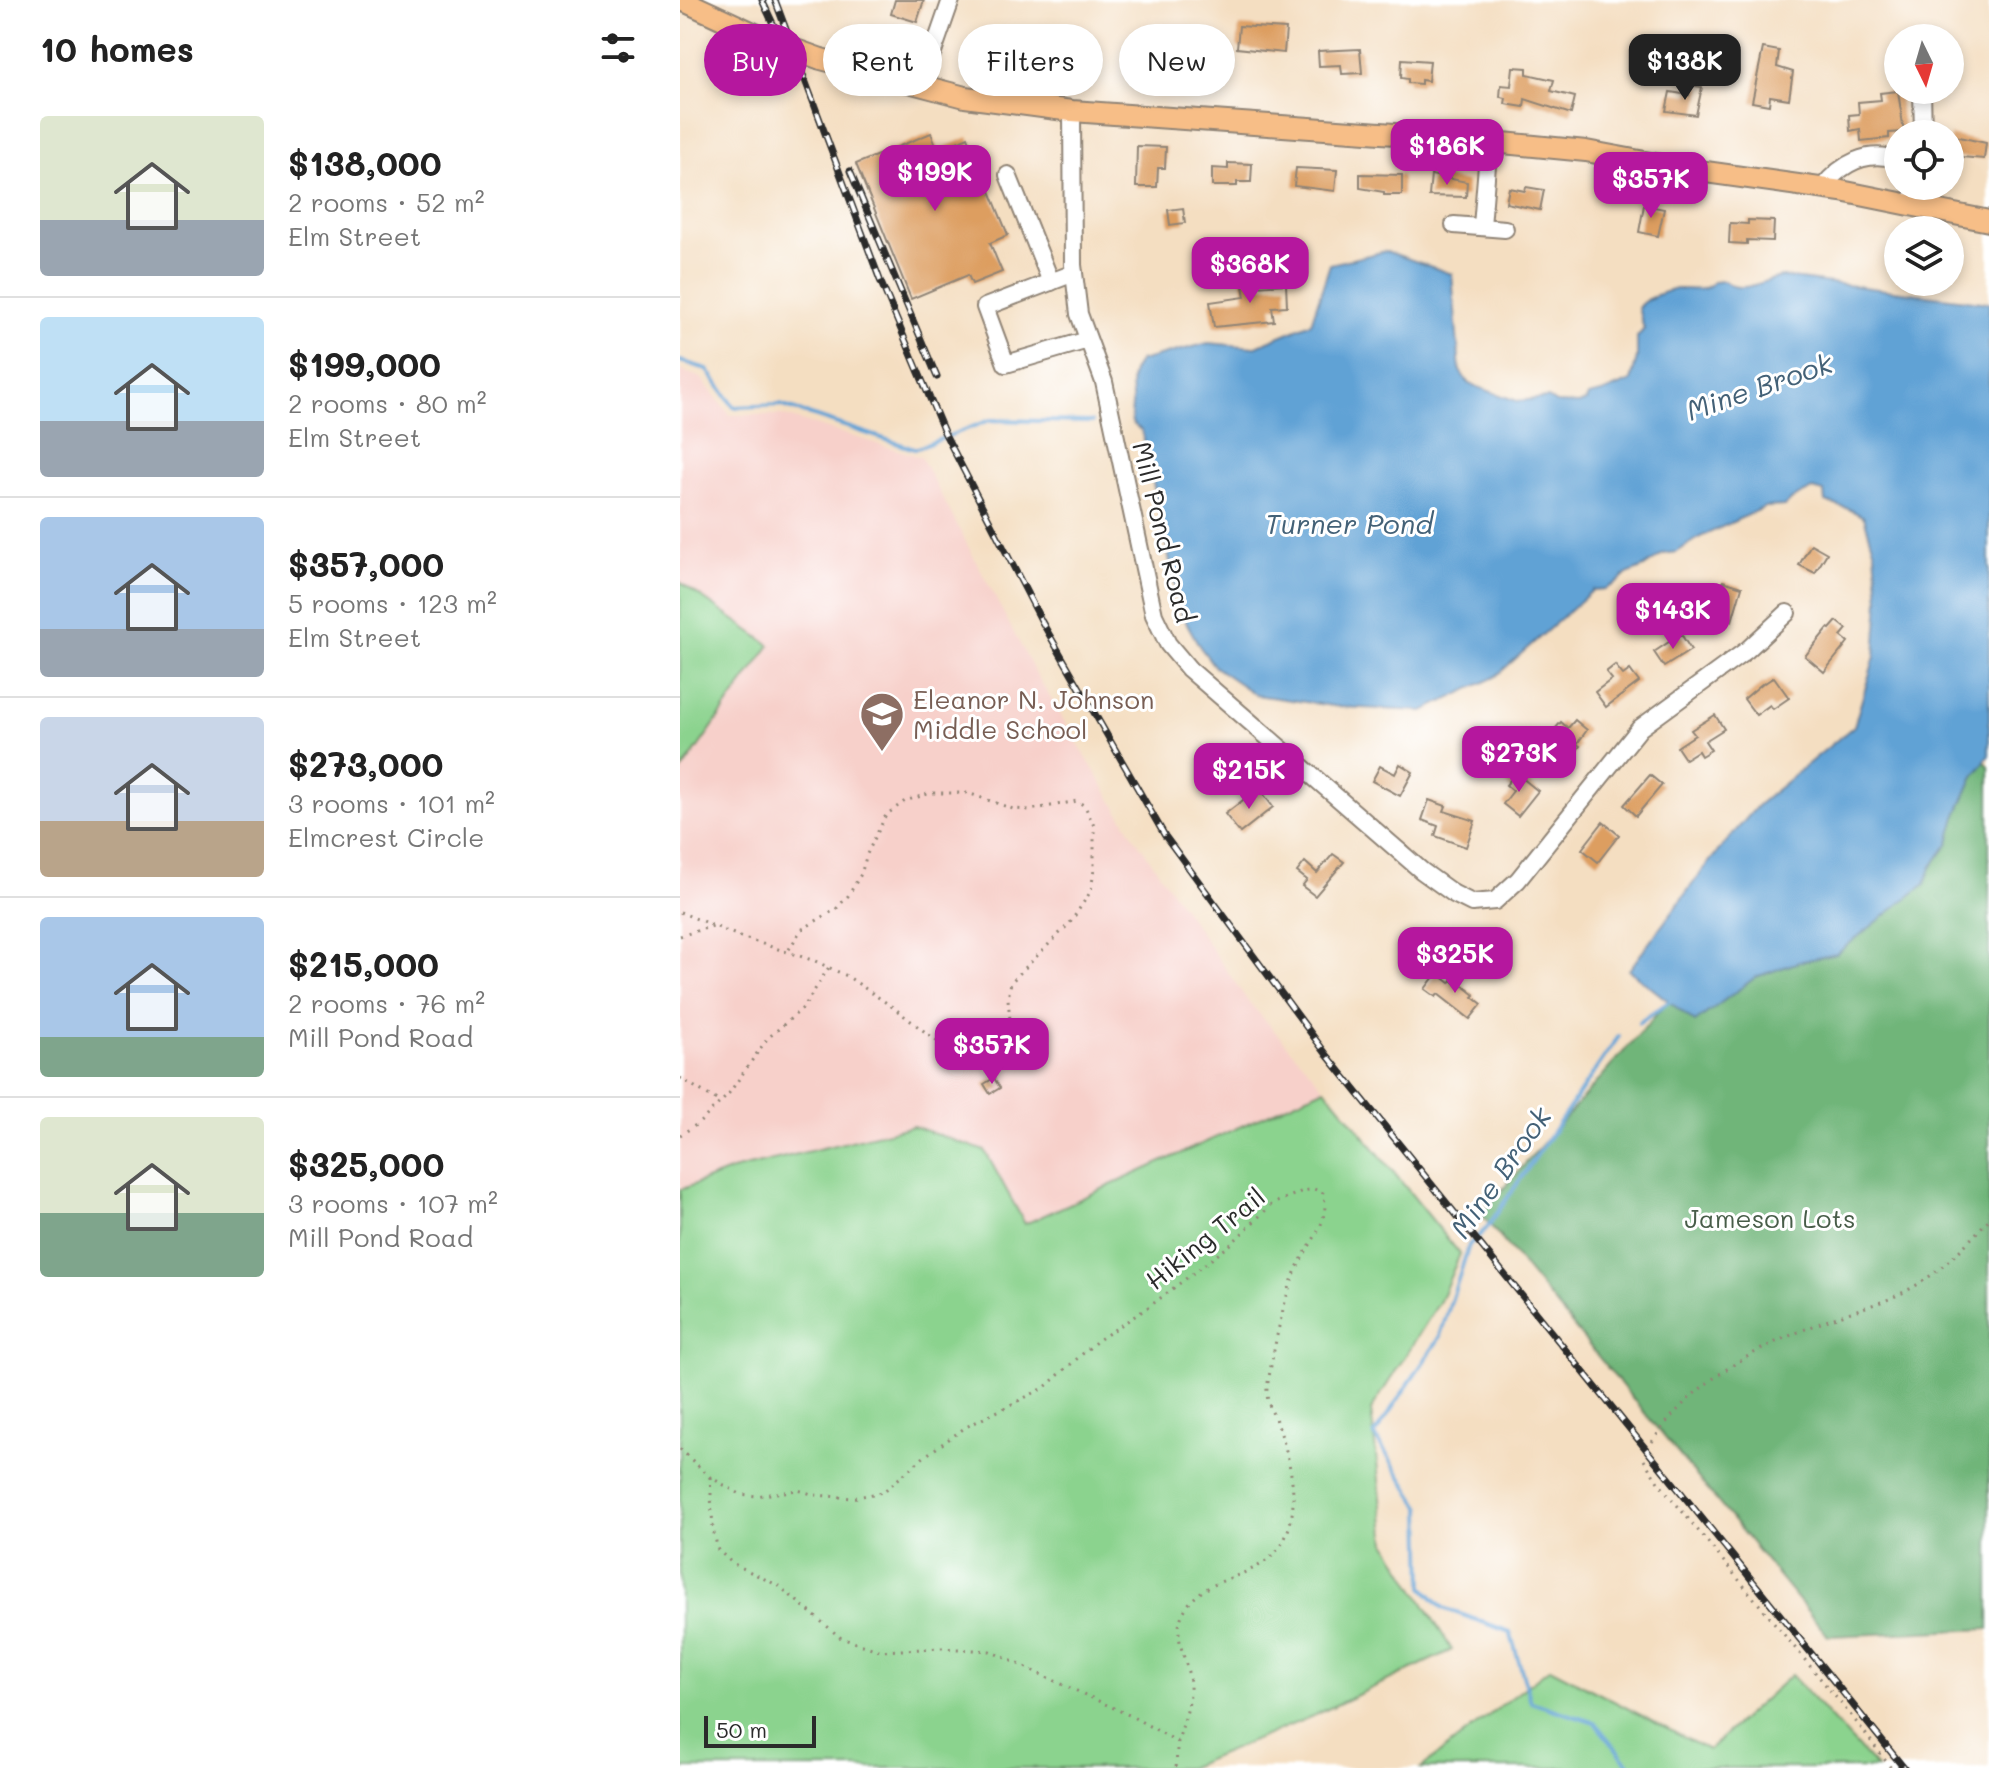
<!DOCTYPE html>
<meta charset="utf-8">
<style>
body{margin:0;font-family:Mali,sans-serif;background:#f2f2f2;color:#222;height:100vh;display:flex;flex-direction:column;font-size:30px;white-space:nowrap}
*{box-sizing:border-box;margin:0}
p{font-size:26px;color:#767676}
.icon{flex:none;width:44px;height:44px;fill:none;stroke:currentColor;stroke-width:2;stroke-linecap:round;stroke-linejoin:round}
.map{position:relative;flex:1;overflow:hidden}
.side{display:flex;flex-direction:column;background:#fff;width:680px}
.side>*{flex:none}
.banner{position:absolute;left:24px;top:24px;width:760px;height:72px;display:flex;gap:16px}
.needle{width:52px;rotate:175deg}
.controls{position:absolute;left:1204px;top:24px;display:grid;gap:16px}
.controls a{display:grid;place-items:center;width:80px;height:80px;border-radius:50%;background:#fff;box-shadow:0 4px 12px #0003;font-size:40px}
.scale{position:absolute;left:24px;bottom:20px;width:112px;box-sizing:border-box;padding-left:8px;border:4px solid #2b2b2b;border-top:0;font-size:22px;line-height:28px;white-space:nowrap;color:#2b2b2b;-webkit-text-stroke:6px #fff;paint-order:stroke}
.price{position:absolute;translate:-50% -68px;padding:0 18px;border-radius:16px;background:#b5179e;color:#fff;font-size:26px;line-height:52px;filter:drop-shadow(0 2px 4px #0008)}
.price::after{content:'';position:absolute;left:50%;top:48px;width:24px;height:18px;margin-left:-12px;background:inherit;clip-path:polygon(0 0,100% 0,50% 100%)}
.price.active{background:#222;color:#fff}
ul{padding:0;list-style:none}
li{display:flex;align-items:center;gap:24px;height:200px;padding:0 40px}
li+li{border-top:2px solid #e0e0e0}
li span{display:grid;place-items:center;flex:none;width:224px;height:160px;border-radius:8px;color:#555}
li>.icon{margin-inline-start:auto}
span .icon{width:96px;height:96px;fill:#fffc;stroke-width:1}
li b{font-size:34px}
h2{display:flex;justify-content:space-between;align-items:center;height:96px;padding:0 40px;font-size:34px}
.pill{padding:0 28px;border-radius:36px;background:#fff;box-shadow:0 4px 12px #0003;font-size:28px;line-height:72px}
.pill.active{background:#b5179e;color:#fff}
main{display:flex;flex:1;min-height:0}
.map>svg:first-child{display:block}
.built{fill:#f7d0ca}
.green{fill:#8bd38e;stroke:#5b7f5c;stroke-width:2}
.forest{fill:#70b579;stroke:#4e7052;stroke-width:2}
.water{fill:#61a2d5;stroke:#466680;stroke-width:2}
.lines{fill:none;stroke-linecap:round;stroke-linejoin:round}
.stream{stroke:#61a2d5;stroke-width:4}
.building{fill:#dd9e61}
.minor-casing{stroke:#908476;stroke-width:20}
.major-casing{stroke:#908476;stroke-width:24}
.path{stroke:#908476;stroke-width:3;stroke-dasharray:2 6;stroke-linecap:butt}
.minor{stroke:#fff;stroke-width:16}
.major{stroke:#f7be87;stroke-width:20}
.rail-casing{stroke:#2b2b2b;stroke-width:7}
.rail{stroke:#fff;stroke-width:4;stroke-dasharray:12;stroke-linecap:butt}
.major-bridge-casing{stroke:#908476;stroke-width:24;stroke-linecap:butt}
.major-bridge{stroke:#f7be87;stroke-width:20}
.labels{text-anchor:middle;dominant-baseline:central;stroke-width:6;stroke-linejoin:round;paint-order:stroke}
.street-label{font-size:26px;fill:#2b2b2b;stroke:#fff}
.education-label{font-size:26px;fill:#785e54;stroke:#fff;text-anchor:start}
.park-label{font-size:26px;fill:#485d49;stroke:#fff}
.water-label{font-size:28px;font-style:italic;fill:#436177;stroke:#fff}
</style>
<main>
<section class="side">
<h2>10 homes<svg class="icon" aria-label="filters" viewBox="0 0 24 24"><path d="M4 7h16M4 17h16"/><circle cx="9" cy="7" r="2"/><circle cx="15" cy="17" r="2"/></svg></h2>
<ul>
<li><span style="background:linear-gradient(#dfe7d0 65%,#9aa5b1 0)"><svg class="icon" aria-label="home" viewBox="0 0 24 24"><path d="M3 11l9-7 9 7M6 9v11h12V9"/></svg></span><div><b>$138,000</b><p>2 rooms · 52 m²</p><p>Elm Street</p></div></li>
<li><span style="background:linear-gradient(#bfe0f5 65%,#9aa5b1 0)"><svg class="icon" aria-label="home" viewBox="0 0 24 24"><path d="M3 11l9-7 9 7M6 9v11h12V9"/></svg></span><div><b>$199,000</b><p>2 rooms · 80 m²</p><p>Elm Street</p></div></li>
<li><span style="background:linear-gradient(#a9c7e8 70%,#9aa5b1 0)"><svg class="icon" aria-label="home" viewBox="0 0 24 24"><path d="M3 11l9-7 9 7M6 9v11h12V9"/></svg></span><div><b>$357,000</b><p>5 rooms · 123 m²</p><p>Elm Street</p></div></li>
<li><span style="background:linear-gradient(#c9d6e8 65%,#b9a48a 0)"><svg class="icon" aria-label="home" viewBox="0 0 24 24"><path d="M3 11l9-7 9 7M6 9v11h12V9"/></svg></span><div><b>$273,000</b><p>3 rooms · 101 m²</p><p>Elmcrest Circle</p></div></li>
<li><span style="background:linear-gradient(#a9c7e8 75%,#7fa58c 0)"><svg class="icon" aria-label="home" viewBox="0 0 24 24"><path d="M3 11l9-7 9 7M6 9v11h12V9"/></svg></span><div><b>$215,000</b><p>2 rooms · 76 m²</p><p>Mill Pond Road</p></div></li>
<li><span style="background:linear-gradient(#dfe7d0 60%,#7fa58c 0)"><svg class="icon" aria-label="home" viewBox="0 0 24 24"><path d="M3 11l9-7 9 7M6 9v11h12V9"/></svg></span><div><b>$325,000</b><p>3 rooms · 107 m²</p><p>Mill Pond Road</p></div></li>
</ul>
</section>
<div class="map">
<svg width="1309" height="1768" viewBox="0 0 1309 1768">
<rect width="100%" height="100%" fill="#fff"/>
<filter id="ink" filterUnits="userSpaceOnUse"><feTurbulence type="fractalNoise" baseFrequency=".0125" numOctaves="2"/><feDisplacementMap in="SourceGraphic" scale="16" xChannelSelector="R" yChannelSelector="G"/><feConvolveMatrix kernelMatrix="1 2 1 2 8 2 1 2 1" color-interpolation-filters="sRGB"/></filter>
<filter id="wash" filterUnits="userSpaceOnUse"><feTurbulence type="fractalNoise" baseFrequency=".006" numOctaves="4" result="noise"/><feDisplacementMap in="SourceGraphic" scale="32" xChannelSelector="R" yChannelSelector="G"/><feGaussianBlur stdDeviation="1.8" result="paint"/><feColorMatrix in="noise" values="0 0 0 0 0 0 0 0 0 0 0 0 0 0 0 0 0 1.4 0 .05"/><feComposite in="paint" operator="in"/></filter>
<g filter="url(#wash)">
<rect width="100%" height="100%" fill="#f4dec1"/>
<!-- built -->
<polygon class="built" points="0,370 21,378 50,415 101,415 241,457 354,671 453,835 567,1000 645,1088 344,1224 305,1151 233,1126 52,1170 0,1190"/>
<!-- green -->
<g class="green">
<polygon points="0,582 90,645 0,773"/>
<polygon points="645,1088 780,1254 760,1301 691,1410 706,1542 772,1650 635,1715 508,1768 0,1768 0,1190 52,1170 233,1126 305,1151 345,1224"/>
<polygon points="870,1668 1028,1750 1111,1675 1197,1768 741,1768"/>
</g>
<!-- forest -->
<polygon class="forest" points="1252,701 1309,766 1309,1629 1148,1636 801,1214"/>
<!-- water -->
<path class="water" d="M706,251L772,274L780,371L789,384L837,401L868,398L876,403L899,404L906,401L908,396L922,393L951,381L957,358V337L964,329L958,308C964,298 986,291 997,289C1011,288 1023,294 1033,282L1044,281C1061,296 1084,279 1103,277L1309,303V755L1293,778L1276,817L1269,842L1251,868L1245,884L1156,954L1119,962L1076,977L1015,1022L949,970L1029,862L1078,805L1174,726L1195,656L1199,600L1195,553L1184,517L1169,509L1145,502L1144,492L1133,489L1112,499L1105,506L1085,507L1018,538L997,552L983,554L964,567L947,574L937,583L925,589L913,590L815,677L743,711L660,707L576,695L535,667L520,647L501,613L462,431L452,423C450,413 453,406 452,397C451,382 449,373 460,361L528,343L574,347L631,323L650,264Z"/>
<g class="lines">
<!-- stream -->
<g class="stream">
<polyline points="0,361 27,369 54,407 100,405 235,449 310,420 412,422"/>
<polyline points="959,1023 993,999"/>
<polyline points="939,1036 806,1229 789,1245 759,1339 694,1435 741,1508 743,1587 763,1608 830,1632 851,1702 915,1723 952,1768"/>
</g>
</g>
<g id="blocks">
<!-- building -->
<g class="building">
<polygon points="215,0 244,0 237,22 211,14"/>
<polygon points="559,26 606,29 604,53 557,48"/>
<polygon points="347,37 369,43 368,47 398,53 395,69 341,57"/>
<polygon points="1083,48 1099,51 1097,67 1113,72 1109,99 1090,96 1089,105 1072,102"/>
<polygon points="680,49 682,73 662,74 661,65 639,66 638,51"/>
<polygon points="469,55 483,56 480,88 464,87"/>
<polygon points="722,59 750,61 748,81 741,80 741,84 728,83 728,79 721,78"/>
<polygon points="833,67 847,68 847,74 874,80 871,91 895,97 891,114 845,99 844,107 825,104 826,98 820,97 821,85 831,86"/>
<polygon points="1010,85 1022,87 1016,115 986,111 990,92 1009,95"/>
<polygon points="1218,91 1224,132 1209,133 1209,138 1181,141 1180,129 1170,131 1169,115 1179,114 1178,102 1201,100 1200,93"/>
<polygon points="251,133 258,150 288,137 328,235 310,243 322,272 292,284 288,275 231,299 176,164"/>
<polygon points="1270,135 1306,143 1304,159 1270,156"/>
<polygon points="457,146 486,147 485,168 478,168 477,187 456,187"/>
<polygon points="548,163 572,164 571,182 557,182 557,186 532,186 532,168 548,169"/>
<polygon points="616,168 657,170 655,191 614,186"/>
<polygon points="680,174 722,175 722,195 704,195 704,192 680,188"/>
<polygon points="751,175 787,182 786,197 749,196"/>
<polygon points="846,187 864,190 860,210 826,203 829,188 845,191"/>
<polygon points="964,205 984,209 978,236 959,232"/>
<polygon points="503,208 505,223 490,225 488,210"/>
<polygon points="1068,220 1094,221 1093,241 1067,240 1067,244 1049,243 1050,223 1068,224"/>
<polygon points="575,277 576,286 606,284 607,306 592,307 594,321 534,327 530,302 565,297 562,280"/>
<polygon points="1131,544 1147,553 1135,573 1119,565"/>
<polygon points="1043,581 1062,587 1052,621 1032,615 1036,601 1028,599 1031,587 1041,589"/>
<polygon points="1157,621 1167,629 1161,636 1168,642 1144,672 1125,656 1148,628 1150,629"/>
<polygon points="1001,634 1011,650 984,667 974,652"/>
<polygon points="935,665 943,675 950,670 959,682 926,707 915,692 932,679 926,672"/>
<polygon points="1094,677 1109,698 1093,709 1090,705 1076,715 1064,699 1084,682 1085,683"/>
<polygon points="1035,715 1044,729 1025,741 1031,750 1021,756 1018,751 1005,759 997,747 1015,735 1011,730"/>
<polygon points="895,720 907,730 897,744 900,746 883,768 869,756 879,744 869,736 881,722 888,728"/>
<polygon points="720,764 733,772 720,796 692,781 700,766 715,774"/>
<polygon points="836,773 858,791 838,816 823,804 833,791 826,785"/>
<polygon points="970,775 982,785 956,816 944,805"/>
<polygon points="579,788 593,807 560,833 545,814"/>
<polygon points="749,800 766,806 764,811 795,821 786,847 755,836 758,826 742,820"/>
<polygon points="923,822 939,835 918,862 902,849"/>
<polygon points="653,854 664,862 635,896 622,886 627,880 617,872 625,862 637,873"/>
<polygon points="757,973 770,983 772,980 778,986 780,983 795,995 793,997 802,1004 790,1019 758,994 756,997 745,989"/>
<polygon points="314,1078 320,1088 310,1094 304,1084"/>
</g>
</g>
</g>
<g filter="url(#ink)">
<use href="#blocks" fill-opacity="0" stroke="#908476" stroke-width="2"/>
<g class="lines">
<!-- minor casing -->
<g class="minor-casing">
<g id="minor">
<polyline points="241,86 271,0"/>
<polyline points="1242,90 1243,134"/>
<polyline points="392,111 393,265 399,314 424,382 474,615 488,644 509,669 742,871 774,894 792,903 815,901 838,880 960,728 1067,650 1107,613"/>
<polyline points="328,175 371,282"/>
<path d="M1142,188C1161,164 1187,149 1218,160"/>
<polyline points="1232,204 1235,186"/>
<polyline points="774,225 825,229"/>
<polyline points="802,226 809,141"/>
<polyline points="394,273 305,307 326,364 408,340"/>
</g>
</g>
<!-- major casing -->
<g class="major-casing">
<g id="major">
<polyline points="2,0 88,40"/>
<polyline points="141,59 285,97 392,111 771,138 906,151 997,168 1161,191 1309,221"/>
</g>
</g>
<!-- path -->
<g class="path">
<polyline points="0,912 61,937 135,961 167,976 214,1008 270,1051 304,1052 321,1048 329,1041 331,1030 328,999 331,982 390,923 411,891 414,870 414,826 405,806 397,801 350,810 333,809 288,793 251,793 225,801 206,815 187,854 181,874 168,896 156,909 121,930 108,951"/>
<polyline points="0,936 33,926"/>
<polyline points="0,1078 40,1102"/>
<polyline points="0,1135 19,1123 47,1096 87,1039 124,1007 149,967"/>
<path d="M972,1442C1016,1376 1085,1343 1157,1317C1180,1308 1204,1303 1226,1291C1259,1274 1285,1246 1309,1219"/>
<path d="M0,1449L30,1477L60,1494L76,1496L118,1490L135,1495L172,1498L203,1492L245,1456L286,1427L364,1388L417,1341L470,1306L550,1245L592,1204L623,1191L634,1189L643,1193C651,1220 632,1239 620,1262C604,1291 593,1354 587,1388C586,1405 594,1414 599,1428C609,1457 618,1494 610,1524C594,1587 527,1566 503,1613C491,1636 509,1662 510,1685C511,1705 504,1719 499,1738C496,1748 497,1758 496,1768"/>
<polyline points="964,1460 978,1482 1182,1729 1211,1768"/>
<polyline points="30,1477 33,1529 38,1550 52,1563 99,1586 161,1638 201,1651 262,1648 310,1651 451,1716 498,1742"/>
</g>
<!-- minor -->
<use href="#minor" class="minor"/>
<!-- major -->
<use href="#major" class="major"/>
<!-- rail casing -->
<g class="rail-casing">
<g id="rail">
<polyline points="82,0 96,30"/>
<polyline points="95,0 200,280 264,432 362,622 485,836 647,1055 1224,1768"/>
<polyline points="170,171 257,377"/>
</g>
</g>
<!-- rail -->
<use href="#rail" class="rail"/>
<!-- major-bridge casing -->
<g class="major-bridge-casing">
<polyline id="major-bridge" points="88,40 141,59"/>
</g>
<!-- major-bridge -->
<use href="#major-bridge" class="major-bridge"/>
</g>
</g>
<!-- icons -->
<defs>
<g id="school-pin" transform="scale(2.3)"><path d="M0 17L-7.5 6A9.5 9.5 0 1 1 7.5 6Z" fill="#8d6e63" stroke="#fff"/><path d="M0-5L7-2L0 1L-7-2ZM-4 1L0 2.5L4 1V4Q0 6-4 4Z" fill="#fff"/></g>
</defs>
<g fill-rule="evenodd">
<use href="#school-pin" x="202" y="714"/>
</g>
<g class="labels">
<!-- street labels -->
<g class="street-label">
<text transform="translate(484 532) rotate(76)">Mill Pond Road</text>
<text transform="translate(525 1238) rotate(-39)">Hiking Trail</text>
</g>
<!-- education labels -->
<g class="education-label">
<text x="233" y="699">Eleanor N. Johnson<tspan x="233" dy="30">Middle School</tspan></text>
</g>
<!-- park labels -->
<g class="park-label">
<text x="1090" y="1218">Jameson Lots</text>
</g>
<!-- water labels -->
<g class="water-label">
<text transform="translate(1079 386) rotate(-19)">Mine Brook</text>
<text x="669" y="523">Turner Pond</text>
<text transform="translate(820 1172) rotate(-55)">Mine Brook</text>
</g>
</g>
</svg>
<div class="controls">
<a><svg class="needle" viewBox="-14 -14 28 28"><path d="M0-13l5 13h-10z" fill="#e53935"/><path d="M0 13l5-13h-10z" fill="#767676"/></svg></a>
<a><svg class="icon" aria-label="locate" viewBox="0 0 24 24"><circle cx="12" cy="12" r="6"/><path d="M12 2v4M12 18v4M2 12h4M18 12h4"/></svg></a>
<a><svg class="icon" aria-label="layers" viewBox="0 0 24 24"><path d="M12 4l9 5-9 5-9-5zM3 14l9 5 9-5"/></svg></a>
</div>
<div class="scale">50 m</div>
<b class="price active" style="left:1005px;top:102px">$138K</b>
<b class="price" style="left:767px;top:187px">$186K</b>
<b class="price" style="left:255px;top:213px">$199K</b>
<b class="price" style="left:971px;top:220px">$357K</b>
<b class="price" style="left:570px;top:305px">$368K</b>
<b class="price" style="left:993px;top:651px">$143K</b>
<b class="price" style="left:839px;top:794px">$273K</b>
<b class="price" style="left:569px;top:811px">$215K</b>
<b class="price" style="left:775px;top:995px">$325K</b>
<b class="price" style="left:312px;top:1086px">$357K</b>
<div class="banner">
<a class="pill active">Buy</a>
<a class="pill">Rent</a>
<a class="pill">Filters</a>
<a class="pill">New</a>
</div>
</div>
</main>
